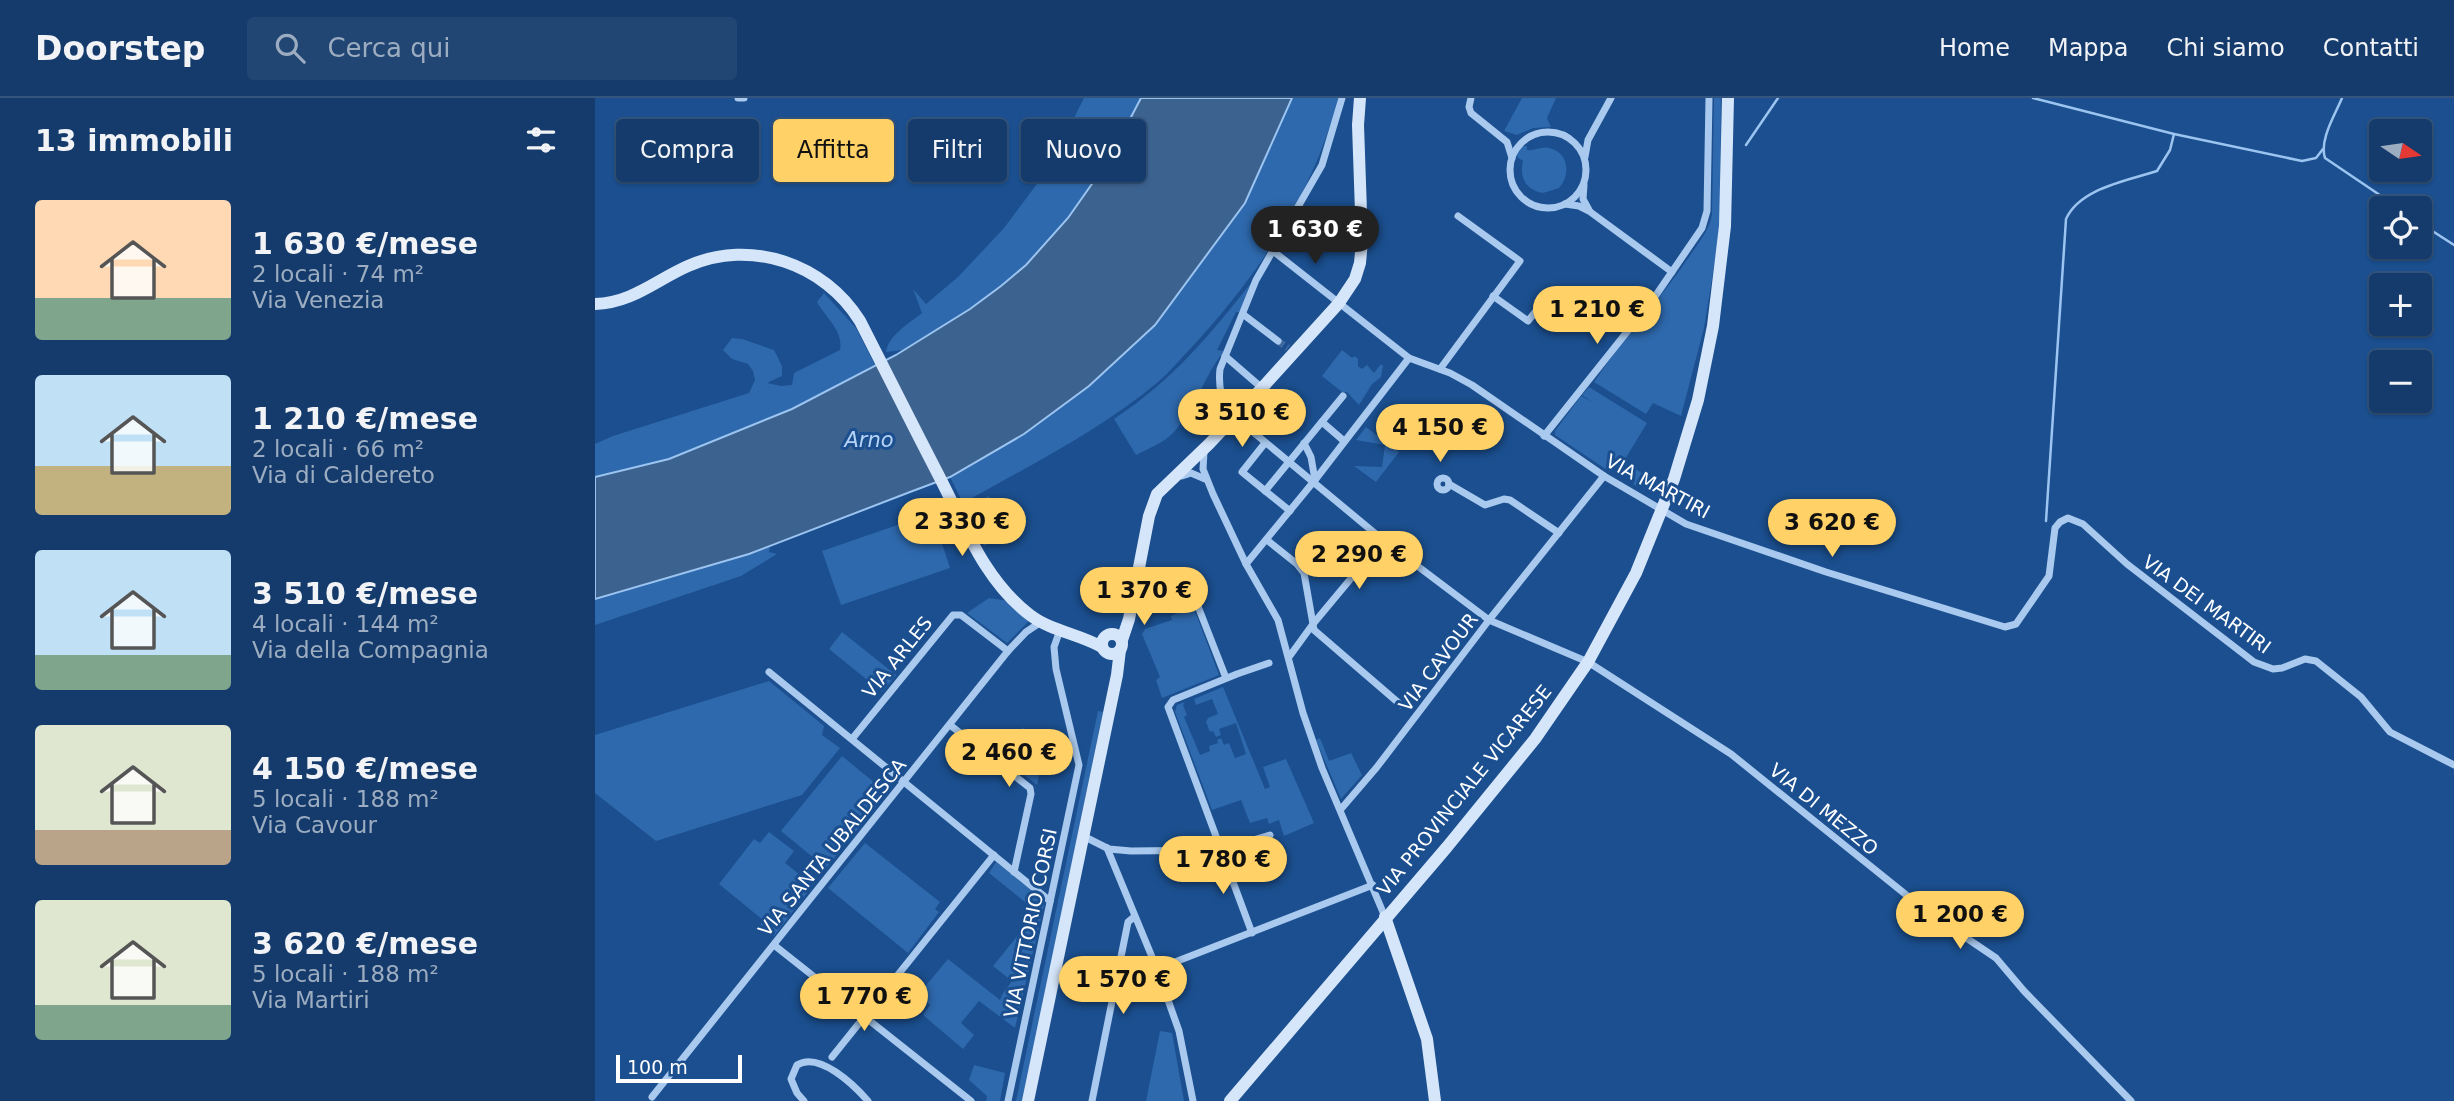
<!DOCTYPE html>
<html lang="it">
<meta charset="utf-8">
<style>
body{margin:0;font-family:"DejaVu Sans",sans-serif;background:#214673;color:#f1f3f6;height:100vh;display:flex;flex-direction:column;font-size:26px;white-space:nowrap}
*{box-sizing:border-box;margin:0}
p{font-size:23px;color:#9dadc1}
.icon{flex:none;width:38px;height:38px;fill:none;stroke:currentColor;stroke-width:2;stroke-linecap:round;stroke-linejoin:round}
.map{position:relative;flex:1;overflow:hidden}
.sheet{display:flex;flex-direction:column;background:#143b6b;width:595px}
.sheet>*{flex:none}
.hud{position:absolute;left:21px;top:21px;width:665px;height:63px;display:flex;gap:14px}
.needle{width:46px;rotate:103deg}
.tools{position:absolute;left:1774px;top:21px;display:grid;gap:14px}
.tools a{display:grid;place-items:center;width:63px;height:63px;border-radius:7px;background:#143b6b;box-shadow:0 2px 5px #0004,0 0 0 2px #33557e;font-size:35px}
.scale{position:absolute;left:21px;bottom:18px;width:126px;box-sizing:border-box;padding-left:7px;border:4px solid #fff;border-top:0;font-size:19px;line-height:24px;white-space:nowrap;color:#fff;-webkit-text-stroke:5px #1b4f8f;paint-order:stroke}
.price{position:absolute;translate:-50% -60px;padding:0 16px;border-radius:24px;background:#ffd166;color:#111;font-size:23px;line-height:46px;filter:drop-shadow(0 2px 4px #0008)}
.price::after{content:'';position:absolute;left:50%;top:42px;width:21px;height:16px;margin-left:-10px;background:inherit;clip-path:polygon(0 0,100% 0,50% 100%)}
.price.active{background:#222;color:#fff}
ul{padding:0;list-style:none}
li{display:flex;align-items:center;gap:21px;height:175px;padding:0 35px}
li span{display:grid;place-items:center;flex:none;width:196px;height:140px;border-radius:7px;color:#555}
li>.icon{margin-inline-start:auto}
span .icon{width:84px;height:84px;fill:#fffc;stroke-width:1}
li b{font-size:30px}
h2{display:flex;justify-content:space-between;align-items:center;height:84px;padding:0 35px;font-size:30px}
.tag{padding:0 24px;border-radius:7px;background:#143b6b;box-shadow:0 2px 5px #0004,0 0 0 2px #33557e;font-size:24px;line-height:63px}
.tag.active{background:#ffd166;color:#111}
header{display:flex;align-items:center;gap:42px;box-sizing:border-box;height:98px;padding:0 35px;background:#143b6b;border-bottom:2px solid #33557e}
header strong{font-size:33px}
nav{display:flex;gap:38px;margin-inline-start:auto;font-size:24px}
.search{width:490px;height:63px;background:#214673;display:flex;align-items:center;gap:18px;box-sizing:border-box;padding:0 24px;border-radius:7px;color:#9dadc1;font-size:26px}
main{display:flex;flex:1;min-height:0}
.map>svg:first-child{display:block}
.green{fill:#2e69ad}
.water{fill:#3c6290;stroke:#9cc4f0;stroke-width:2}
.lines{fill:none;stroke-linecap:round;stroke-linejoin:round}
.stream{stroke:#9cc4f0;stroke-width:2.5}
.street-tunnel{stroke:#3d69a0;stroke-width:7;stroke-dasharray:7 3.5;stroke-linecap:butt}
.street{stroke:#a9c9ee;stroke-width:7}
.secondary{stroke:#d6e6fa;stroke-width:12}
.labels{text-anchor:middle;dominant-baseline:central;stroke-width:6;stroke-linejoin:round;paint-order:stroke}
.street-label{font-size:19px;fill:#fff;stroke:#1b4f8f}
.water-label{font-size:21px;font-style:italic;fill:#b5d3f5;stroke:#1b4f8f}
</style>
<header>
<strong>Doorstep</strong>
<div class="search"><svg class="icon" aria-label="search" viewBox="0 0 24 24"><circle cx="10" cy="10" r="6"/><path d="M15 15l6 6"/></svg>Cerca qui</div>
<nav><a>Home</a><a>Mappa</a><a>Chi siamo</a><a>Contatti</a></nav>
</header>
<main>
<section class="sheet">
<h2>13 immobili<svg class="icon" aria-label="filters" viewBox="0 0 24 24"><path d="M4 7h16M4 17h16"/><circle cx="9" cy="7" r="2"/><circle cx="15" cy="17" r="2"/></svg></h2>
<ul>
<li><span style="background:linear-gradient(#ffd9b3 70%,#7fa58c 0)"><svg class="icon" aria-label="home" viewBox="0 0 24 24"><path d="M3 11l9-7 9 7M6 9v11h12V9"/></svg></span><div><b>1 630 €/mese</b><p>2 locali · 74 m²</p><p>Via Venezia</p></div></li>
<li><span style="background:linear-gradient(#bfe0f5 65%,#c2b280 0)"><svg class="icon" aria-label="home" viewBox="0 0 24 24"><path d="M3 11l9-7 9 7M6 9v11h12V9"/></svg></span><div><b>1 210 €/mese</b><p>2 locali · 66 m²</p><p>Via di Caldereto</p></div></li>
<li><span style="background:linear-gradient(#bfe0f5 75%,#7fa58c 0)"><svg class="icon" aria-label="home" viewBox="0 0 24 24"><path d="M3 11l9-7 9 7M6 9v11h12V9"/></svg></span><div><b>3 510 €/mese</b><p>4 locali · 144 m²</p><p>Via della Compagnia</p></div></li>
<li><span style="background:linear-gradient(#dfe7d0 75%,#b9a48a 0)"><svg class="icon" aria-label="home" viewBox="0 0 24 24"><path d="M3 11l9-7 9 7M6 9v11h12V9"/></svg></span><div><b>4 150 €/mese</b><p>5 locali · 188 m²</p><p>Via Cavour</p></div></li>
<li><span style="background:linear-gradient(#dfe7d0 75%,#7fa58c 0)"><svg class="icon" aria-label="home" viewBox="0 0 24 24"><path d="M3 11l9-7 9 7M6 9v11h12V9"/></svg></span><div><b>3 620 €/mese</b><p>5 locali · 188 m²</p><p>Via Martiri</p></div></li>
</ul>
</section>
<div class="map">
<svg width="1859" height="1003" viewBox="0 0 1859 1003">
<rect width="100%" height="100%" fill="#1b4f8f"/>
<!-- green -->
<g class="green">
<path d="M489,0H546C522,64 460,146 407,188C376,212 341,232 308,252L291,254C294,236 315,225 327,215L318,191L331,206L363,179L409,130L468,51L477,24Z"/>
<path d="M697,0H743C719,95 662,179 596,250C585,261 575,274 563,284C504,333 434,368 368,405L355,379L428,337L494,288L560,227L650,105Z"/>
<polygon points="927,0 961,0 952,20 956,29 938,30 922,37 909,33"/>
<path d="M1119,0H1126L1125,122L1122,150L1109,230L1086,318L1058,305L1051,316L999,284C1028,240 1065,202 1094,159C1103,145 1115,132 1117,116Z"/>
<path d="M927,48H932V52C940,53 946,48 954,50C974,54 976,77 964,90L948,95C931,92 924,80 928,63L922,59L923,53Z"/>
<path d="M657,184L646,214H641L622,252L629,253C609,278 601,310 579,334C569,345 554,350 541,357L519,321C579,281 612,240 657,184Z"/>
<path d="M229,195L261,230L280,267L197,311L74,361L0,379V346L18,338L154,295L160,282L158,273L153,266L137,261L128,252L137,240L147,241L179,252L187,268V278L172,285L186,288L197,287L199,275L245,252C249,233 230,219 222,204Z"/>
<polygon points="747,252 757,260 760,258 763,261 763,268 767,271 772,267 779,275 786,266 788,268 786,279 777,286 764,307 752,294 747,294 727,278"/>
<polygon points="994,289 1052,325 1029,363 1048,376 1041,388 1038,386 1040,382 1019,368 1015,374 960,337 960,333 986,298 997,304 987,297"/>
<polygon points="771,329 804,354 781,384 759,368 787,369 790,347 761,342"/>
<polygon points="394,398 396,412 390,413 392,429 398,429 400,436 395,438 398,444 389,448 371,410"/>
<polygon points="337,415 355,470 246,507 227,453"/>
<polygon points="175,447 174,454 182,456 146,478 0,527 0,501 154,456"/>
<polygon points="394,500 414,503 436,521 412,545 372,515"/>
<polygon points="598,508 624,577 567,600 561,582 565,579 547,536 550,531 577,522 576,518"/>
<polygon points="247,534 301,577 287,594 234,551"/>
<polygon points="174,583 229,628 227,637 245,650 207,697 61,743 0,695 0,637"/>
<polygon points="628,589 670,691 675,689 668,669 691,661 719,725 689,738 684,722 674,726 672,720 655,725 646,702 617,712 580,614 582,607 590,604 588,607 592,617 589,619 605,657 615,653 614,648 623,645 622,642 626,640 629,647 634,645 640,660 651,656 641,625 624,631 626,637 621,639 618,633 615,634 611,624 613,620 623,616 617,601 601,607 599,601"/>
<polygon points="503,613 508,614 428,1003 421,1003"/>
<polygon points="428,629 445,673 442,687 404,657"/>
<polygon points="725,640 734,663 756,655 767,677 746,701 721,642"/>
<polygon points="247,658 292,695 231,770 186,733"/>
<polygon points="174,734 199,753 190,765 218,787 179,838 165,827 168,822 124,786 159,741 165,745"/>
<polygon points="270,745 345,804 340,811 344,814 313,855 233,790"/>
<polygon points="401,764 450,803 420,930 384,903 366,925 379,937 368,951 328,917 335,907 323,897 353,861 405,902 408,895 417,883 398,868 437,820 440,812 394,775"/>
<polygon points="565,933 577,935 589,1003 551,1003"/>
<polygon points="379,967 410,975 405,1003 391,1003 392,998 374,982"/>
</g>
<!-- water -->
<polygon class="water" points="546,0 697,0 650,105 560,227 494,288 429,336 355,379 315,394 154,456 0,501 0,379 74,361 197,311 301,257 375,211 406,188 431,167 473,120 513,63"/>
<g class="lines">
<!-- stream -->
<g class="stream">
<polyline points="1438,0 1579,36 1707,63 1721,60 1728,51"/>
<path d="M1747,0C1740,17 1724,42 1730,60L1804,110"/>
<polyline points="1151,47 1183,0"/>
<polyline points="1825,125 1859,147"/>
<path d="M1451,423L1471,121C1485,90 1532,83 1562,73L1575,52L1579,36"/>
</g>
<!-- street-tunnel -->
<polyline class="street-tunnel" points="683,243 693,250"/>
<!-- street -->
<g class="street">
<polyline points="143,0 149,0"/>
<polyline points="876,0 874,9 876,15 912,44 917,60"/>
<circle cx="953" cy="72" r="38"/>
<polyline points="990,59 993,42 1016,0"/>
<polyline points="989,87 988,101 994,112"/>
<polyline points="970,106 984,108 994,113 1077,174"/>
<polyline points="678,153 814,260 855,275 877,287 1009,378 1091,426 1231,474 1410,529 1421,526 1454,478 1460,430 1465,424 1473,420 1488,426 1532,466 1659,564 1678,571 1687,570 1710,561 1721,563 1766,599 1795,634 1859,667"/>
<polyline points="898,198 933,223 957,193"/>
<polyline points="649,217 683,243"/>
<polyline points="630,258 667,290"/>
<polyline points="845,271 925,163 863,118"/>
<polyline points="640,319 788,442 894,522 993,564 1136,656 1330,812 1401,860 1429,893 1536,1003"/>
<path d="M637,322C627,308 623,288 625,271L661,182L727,67L747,0"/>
<polyline points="727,324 749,343"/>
<polyline points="949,338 1059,200 1107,130 1112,113 1114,0"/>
<polyline points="670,345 647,374 695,413"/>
<polyline points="709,345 716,359 720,382"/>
<polyline points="609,354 608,371 618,396 651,466 683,522 708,615 727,670 790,819"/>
<polyline points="587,378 596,375 610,381"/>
<circle cx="848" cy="386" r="6"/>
<polyline points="854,386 890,407 909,401 915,402 964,435"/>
<polyline points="670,393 748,298"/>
<polyline points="672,442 702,466 709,475 719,532 806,607"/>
<polyline points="651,466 720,382 814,260"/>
<polyline points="543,471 585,479 595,488 631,580"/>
<polyline points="694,559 718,526 788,442"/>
<polyline points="174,574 455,803"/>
<polyline points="355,627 435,690 436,696 419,774"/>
<polyline points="257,641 358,517 366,517 413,553"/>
<polyline points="746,711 782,669 894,522 1009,378"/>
<polyline points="488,738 514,751 536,753 624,752 675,737"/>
<polyline points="512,750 562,871 584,933 598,1003"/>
<polyline points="657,835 573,609 578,602 642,576 674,565"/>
<polyline points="179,847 376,1003"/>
<polyline points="562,871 778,787"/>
<polyline points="237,959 399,757"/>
<polyline points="57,999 413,553 431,534 446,524"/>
<path d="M209,1003L202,995L196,981L202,967C224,953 259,987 273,1003"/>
<polyline points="413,1003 484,667 461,571 459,549 465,532"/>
<polyline points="497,1003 533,824 539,819"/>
</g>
<!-- secondary -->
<g class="secondary">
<path d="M0,206C37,205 61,182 93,168C156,140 230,166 265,223C292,276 318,328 345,380C370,429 390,483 435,517C456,533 484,536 507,549"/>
<circle cx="517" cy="546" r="10"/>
<polyline points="527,542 534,521 554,418 562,396 614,346 667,290 744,205 760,181 765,165 767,143 763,27 765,0"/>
<polyline points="790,819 832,941 840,1003"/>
<polyline points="433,1003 522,577 525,552"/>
<polyline points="635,1003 852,749 940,641 993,564 1041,475 1079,381 1103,302 1118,228 1130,128 1133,0"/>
</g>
</g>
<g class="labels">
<!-- street labels -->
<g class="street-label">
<text transform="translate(1063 388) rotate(28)">VIA MARTIRI</text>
<text transform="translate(1612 506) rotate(36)">VIA DEI MARTIRI</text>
<text transform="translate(302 559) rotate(-51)">VIA ARLES</text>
<text transform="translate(843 564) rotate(-53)">VIA CAVOUR</text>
<text transform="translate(869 692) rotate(-51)">VIA PROVINCIALE VICARESE</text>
<text transform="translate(1229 711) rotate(39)">VIA DI MEZZO</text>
<text transform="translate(237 749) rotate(-51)">VIA SANTA UBALDESCA</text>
<text transform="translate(435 825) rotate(-78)">VIA VITTORIO CORSI</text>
</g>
<!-- water labels -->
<g class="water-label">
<text x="274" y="342">Arno</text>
</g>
</g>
</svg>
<div class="tools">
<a><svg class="needle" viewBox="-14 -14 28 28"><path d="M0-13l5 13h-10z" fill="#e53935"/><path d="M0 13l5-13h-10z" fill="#9dadc1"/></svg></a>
<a><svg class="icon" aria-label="locate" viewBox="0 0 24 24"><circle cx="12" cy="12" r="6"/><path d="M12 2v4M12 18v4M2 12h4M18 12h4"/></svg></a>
<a>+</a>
<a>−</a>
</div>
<div class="scale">100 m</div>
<b class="price active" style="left:720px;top:168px">1 630 €</b>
<b class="price" style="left:1002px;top:248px">1 210 €</b>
<b class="price" style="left:647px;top:351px">3 510 €</b>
<b class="price" style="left:845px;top:366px">4 150 €</b>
<b class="price" style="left:367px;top:460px">2 330 €</b>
<b class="price" style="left:1237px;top:461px">3 620 €</b>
<b class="price" style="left:764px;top:493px">2 290 €</b>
<b class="price" style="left:549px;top:529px">1 370 €</b>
<b class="price" style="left:414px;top:691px">2 460 €</b>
<b class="price" style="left:628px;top:798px">1 780 €</b>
<b class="price" style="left:1365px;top:853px">1 200 €</b>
<b class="price" style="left:528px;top:918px">1 570 €</b>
<b class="price" style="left:269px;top:935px">1 770 €</b>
<div class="hud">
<a class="tag">Compra</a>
<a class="tag active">Affitta</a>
<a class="tag">Filtri</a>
<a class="tag">Nuovo</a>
</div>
</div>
</main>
